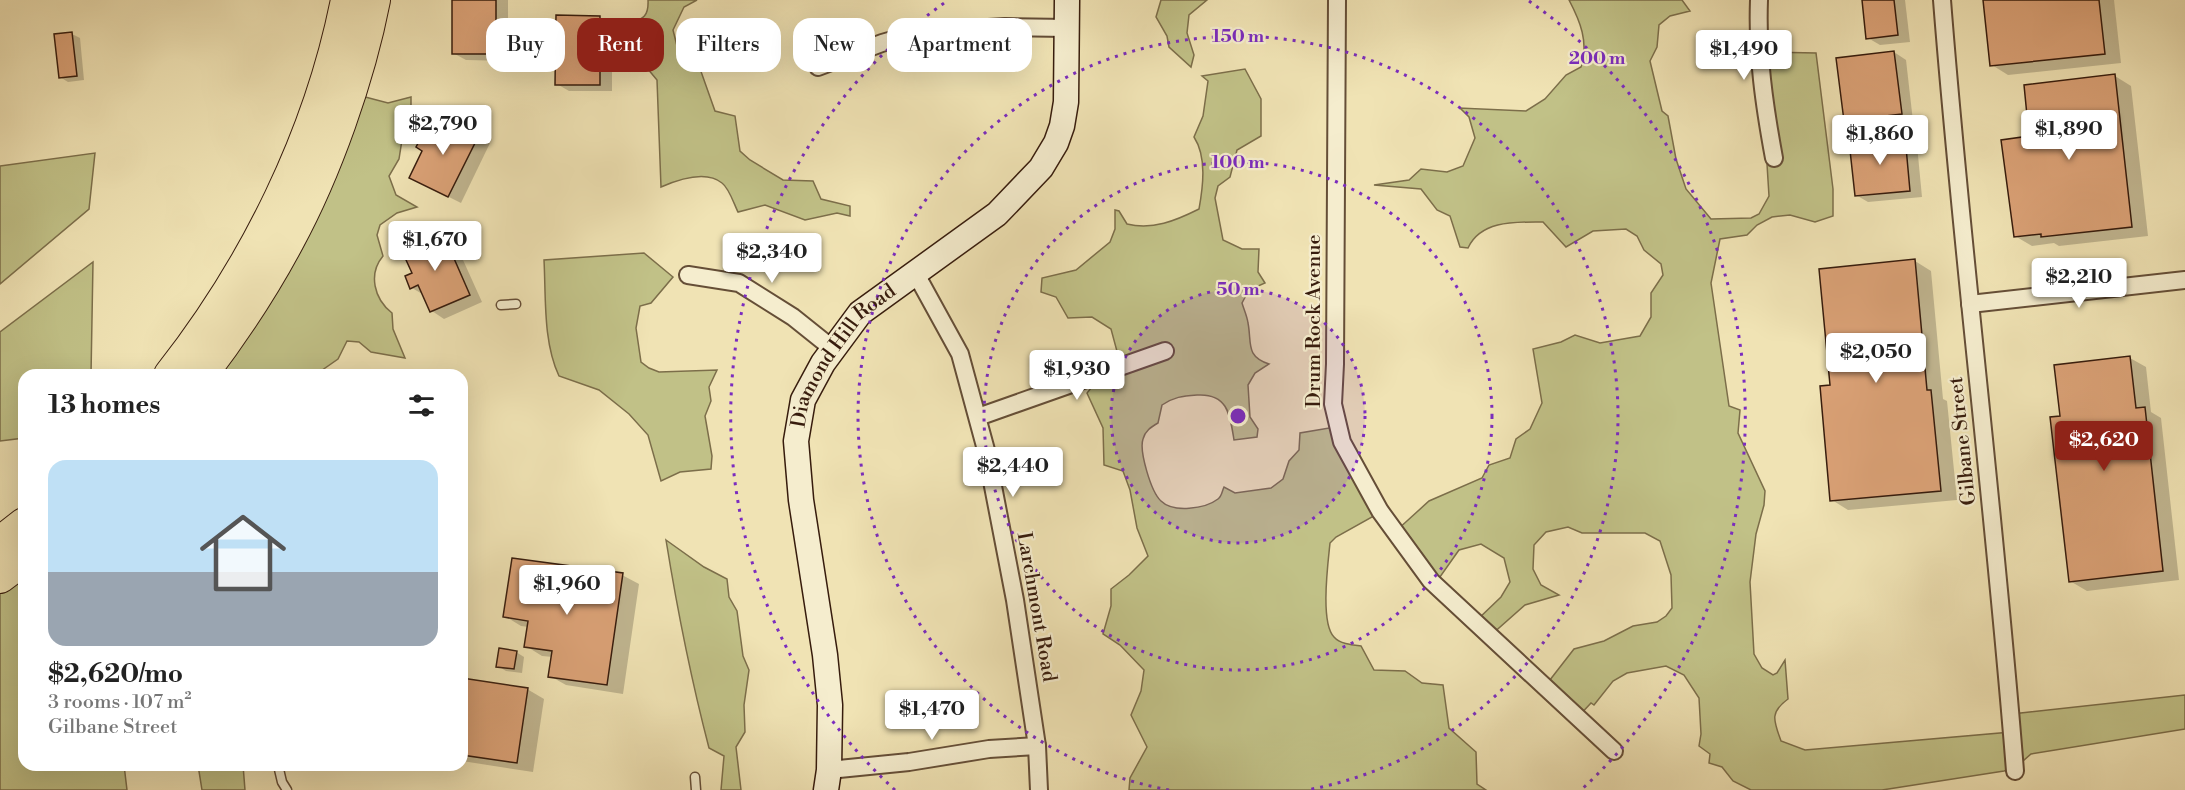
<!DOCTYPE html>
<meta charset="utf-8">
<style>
body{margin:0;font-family:"Libre Bodoni",serif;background:#f2f2f2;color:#222;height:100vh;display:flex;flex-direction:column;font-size:22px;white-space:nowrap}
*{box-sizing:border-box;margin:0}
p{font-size:20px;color:#767676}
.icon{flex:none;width:33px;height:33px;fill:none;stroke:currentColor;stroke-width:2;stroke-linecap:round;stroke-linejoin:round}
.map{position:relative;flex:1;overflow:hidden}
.panel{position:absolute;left:18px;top:369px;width:450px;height:402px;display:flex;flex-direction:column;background:#fff;border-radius:18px;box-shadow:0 6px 24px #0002}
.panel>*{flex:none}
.hud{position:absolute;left:486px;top:18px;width:570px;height:54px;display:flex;gap:12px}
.price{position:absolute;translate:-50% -51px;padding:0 14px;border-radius:6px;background:#fff;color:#222;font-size:20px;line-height:39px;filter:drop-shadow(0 2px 3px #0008)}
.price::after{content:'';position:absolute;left:50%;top:36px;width:18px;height:14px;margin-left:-9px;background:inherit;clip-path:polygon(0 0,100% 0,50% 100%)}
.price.active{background:#8f2418;color:#fff}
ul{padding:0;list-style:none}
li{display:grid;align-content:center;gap:12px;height:318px;padding:0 30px}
li span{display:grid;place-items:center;height:186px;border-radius:18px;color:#555}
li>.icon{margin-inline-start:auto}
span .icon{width:108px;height:108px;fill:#fffc;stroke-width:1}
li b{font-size:26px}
h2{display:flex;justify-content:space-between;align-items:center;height:72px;padding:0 30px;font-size:26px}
.pill{padding:0 21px;border-radius:18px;background:#fff;box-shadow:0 6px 24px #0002;font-size:21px;line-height:54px}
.pill.active{background:#8f2418;color:#fff}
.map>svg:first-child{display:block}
.green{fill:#c1c187;stroke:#7c6e4a;stroke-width:1.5}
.shadow{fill:#0003}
.building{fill:#daa176;stroke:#371c0d;stroke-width:1.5}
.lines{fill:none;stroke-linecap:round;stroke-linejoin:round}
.lane-casing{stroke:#654e37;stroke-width:11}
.street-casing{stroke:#654e37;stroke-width:20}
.secondary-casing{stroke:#371c0d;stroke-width:27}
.highway-casing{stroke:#371c0d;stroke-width:34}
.lane{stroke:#f5edce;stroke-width:8}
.street{stroke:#f5edce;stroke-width:16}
.secondary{stroke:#f5edce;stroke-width:24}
.highway{stroke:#f0e3b4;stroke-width:32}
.ring{fill:none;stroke:#7b2cbf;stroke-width:3;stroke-dasharray:3 6}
.labels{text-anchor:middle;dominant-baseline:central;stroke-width:4.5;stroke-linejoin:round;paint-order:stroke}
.street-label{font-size:20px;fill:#371c0d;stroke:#f5edce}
.centre{fill:#7b2cbf;stroke:#f5edce;stroke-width:3}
.ring-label{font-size:18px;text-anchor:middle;font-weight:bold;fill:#7b2cbf;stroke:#f5edce;stroke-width:4.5;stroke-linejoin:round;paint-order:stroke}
</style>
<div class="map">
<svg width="2185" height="790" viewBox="0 0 2185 790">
<rect width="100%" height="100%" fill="#f0e3b4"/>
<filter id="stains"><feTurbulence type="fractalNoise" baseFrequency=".00333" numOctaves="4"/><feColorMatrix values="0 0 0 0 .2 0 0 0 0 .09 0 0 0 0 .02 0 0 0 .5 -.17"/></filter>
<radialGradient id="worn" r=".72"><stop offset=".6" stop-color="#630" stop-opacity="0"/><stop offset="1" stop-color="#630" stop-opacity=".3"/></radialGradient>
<!-- green -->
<g class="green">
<path d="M648,0H697L684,7L673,30L677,46L685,58L698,63L715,111L735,116L740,151L750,160L783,180L813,181L821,199L850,206V216L837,213L805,220L765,205L738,212C734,204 729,188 722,183C706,170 677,180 661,187L657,80L647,68L626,63L625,26C641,19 649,19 648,0Z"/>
<polygon points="1161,0 1207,0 1189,15 1187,33 1194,55 1191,67 1169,47 1167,36 1156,17"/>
<path d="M1569,0H1682L1690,11L1670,16L1659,25L1657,47L1650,61L1662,111L1668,116L1676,159L1686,189L1711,219L1751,218L1759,214L1769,196L1760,52L1816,53L1833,189V216L1815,222L1790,215L1772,217L1757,225L1747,235L1720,239L1711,283L1729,406L1740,410L1738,433L1765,491L1764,505L1756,534L1750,582L1754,654L1762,668L1773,675L1777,673L1785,660L1788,699C1769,713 1774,721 1781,741L1805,750L2011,732L2012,714L2185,695V729L2031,754L2015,768L2004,771L1882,790H1751L1733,781L1722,767L1709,763L1710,754L1699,746L1701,734L1699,698L1684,675L1666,666L1627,673L1613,681L1594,705L1591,703L1577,718L1546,685L1574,649L1604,641L1633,626L1657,622L1666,616L1672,608L1671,575L1660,541L1645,533H1582L1568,527L1546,532L1534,545L1533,569L1541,585L1559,595L1525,605L1491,635L1476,621L1501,597L1510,582L1504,558L1481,544L1459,550L1435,584L1397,530L1429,501L1482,478L1489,465L1510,458L1516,439L1530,429L1542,403L1533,349L1561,342L1575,335L1600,343L1640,336L1651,317V293L1663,275L1661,264L1644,250L1637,236L1626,229L1593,231L1566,247L1543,222C1516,222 1481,220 1468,248L1460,247L1450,216L1437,210L1421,189L1374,185L1409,180L1421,169L1447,172L1463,166L1475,138L1469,117L1460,108L1526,111L1545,99L1566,75L1581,67C1589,42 1580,21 1569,0Z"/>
<path d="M1245,69L1261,99V136L1237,150L1230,177L1218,186L1215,198L1223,240L1242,249H1259L1258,272L1265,283L1249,290L1242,303C1244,310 1247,316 1248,323C1252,343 1245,356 1269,364L1255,373L1248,385L1250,417L1258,429L1257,437L1234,440C1230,415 1228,393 1197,395C1182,396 1174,397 1162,405L1158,423C1151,427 1145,431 1143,439C1139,451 1151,492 1161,501C1173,513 1205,509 1218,499C1222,496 1222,491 1224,487L1235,493L1271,488L1283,479L1289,461L1299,450L1300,433L1335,427L1381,512L1336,537L1330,543C1328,563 1320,623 1334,637C1340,644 1352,645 1361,646L1374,670L1405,671L1422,683L1443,685L1449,728L1476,752L1477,784L1486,790H1129L1130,778L1147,747L1131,715L1141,691L1144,670L1120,645L1103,634L1111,606V589L1129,575L1148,556L1137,528L1130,490L1123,471L1104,465L1103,428L1087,393L1118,355L1111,329L1092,317L1068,318L1056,297L1041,292L1042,278L1076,270L1110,242L1115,229V210L1119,211L1127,224C1153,230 1175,221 1199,209C1203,187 1207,157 1194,137L1203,116L1208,81L1202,76Z"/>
<path d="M350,93L388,103L411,97V120L402,140L399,159L389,176L396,195L417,207L397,213L380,225L377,235L383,256C368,274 374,299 392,313L393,329L405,358L371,352L359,342L347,341L338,359L315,375H200Z"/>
<polygon points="95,153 89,209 0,284 0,166"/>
<path d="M644,253L673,277L651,303L640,306L636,328L641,362L649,368L659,372L717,370L709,387L711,401L705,416L712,456L711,469L680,472L661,481L648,435L629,414L599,390L559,376C543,342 546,298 544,260Z"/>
<polygon points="93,262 91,375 24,375 24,438 0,441 0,332"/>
<path d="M666,540L704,567L727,579L729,597L737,611L743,656L749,670L744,705L745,732L736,747L741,790H721L724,756L709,748C691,679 677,608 666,540Z"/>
<polygon points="24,556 24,765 124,765 127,790 0,790 0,576"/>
<polygon points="198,765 243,765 245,790 202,790"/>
</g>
<!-- shadow -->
<g class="shadow">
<polygon points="454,0 508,0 508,61 466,60 453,53"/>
<polygon points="1864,0 1905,0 1910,42 1880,45 1868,38"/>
<polygon points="2003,0 2114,0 2121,63 2008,75 1992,65"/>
<polygon points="557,17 600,18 612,25 612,91 569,91 557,84"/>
<polygon points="72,34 80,38 84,80 68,82 60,77"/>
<polygon points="1894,52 1906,60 1913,121 1857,128 1845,120"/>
<polygon points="2115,76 2131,86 2148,236 2059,246 2054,243 2032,246 2015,236 2031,137"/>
<polygon points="478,136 490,143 461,203 423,184 428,141"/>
<polygon points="1905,137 1917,145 1922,197 1868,202 1856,195"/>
<polygon points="442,232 454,240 482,302 444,319 432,311 424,295 412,288 414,274"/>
<polygon points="1915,261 1931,271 1943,399 1947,401 1957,500 1848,510 1832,500 1832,386"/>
<polygon points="2130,358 2146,367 2151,412 2161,418 2179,580 2087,591 2070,581 2061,418"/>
<polygon points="622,575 639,584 623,694 566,685 550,676 553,657 542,656 526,646 529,627 521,626 505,616"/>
<polygon points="516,652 524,657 522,673 506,671 498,666"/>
<polygon points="462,680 527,689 544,699 533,772 462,761"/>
</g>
<!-- building -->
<g class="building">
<rect x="452" y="0" width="44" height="54"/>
<polygon points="1862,0 1894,0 1898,35 1866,39"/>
<polygon points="1983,0 2099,0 2105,54 1990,66"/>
<polygon points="556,15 600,16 600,85 555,85"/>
<polygon points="72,32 77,76 59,78 54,34"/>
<polygon points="1894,51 1902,114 1844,121 1836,58"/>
<polygon points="2115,74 2132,227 2041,237 2041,234 2014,237 2001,140 2029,136 2024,85"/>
<polygon points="439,115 479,135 448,197 409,178 422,151 416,147 422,136 427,139"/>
<polygon points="1905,136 1910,191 1855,196 1849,141"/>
<polygon points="442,231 470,295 430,312 418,285 410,289 405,276 412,273 401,249"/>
<polygon points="1915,259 1927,390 1931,390 1941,491 1830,501 1820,386 1830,385 1819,269"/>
<polygon points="2130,356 2136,408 2145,407 2163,571 2069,582 2050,417 2060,416 2054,365"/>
<polygon points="512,558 623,573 607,685 548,677 552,651 524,647 528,621 503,617"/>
<polygon points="499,648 517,651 514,669 496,667"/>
<polygon points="462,678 528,688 517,763 462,755"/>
</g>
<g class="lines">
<!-- lane casing -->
<g class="lane-casing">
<g id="lane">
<polyline points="501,305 516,304"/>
<polyline points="278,765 282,782 287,790"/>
<polyline points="695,777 696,790"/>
</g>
</g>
<!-- street casing -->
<g class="street-casing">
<g id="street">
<polyline points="1337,0 1335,364 1333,404 1342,442 1380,511 1431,581 1614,751"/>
<path d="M1759,0C1757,55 1764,104 1774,158"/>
<path d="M1942,0C1962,257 1995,514 2015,771"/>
<polyline points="818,67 882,43 920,32 1005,27 1067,28"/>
<polyline points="916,274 960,354 986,450 1015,600 1037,746 1039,790"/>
<polyline points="688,275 739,283 793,317 833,349"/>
<polyline points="1970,304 2185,280"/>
<polyline points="978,417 1165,351"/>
<polyline points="829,770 909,762 989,749 1037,746"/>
</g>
</g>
<!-- secondary casing -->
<g class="secondary-casing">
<g id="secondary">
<path id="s1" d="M826,790L829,770L830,705L825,655L801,500L796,441L803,400L823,363L860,313L997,214L1041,168L1056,143L1062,126L1066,102L1067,0"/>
</g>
</g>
<!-- highway casing -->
<g class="highway-casing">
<g id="highway">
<path d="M170,375C255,267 320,136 347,0"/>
<path d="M201,375C233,333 263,288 288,241C326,171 359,77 374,0"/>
<polyline points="0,543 24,524"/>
<polyline points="0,577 24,559"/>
</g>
</g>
<!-- lane -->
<use href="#lane" class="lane"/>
<!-- street -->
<use href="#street" class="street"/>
<!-- secondary -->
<use href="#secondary" class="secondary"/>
<!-- highway -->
<use href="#highway" class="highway"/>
</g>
<!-- distance rings -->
<circle cx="1238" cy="416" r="127" fill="#7b2cbf" fill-opacity=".12"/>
<g class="ring">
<circle cx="1238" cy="416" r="127"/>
<circle cx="1238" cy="416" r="254"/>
<path d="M1169 790A380 380 0 1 1 1307 790"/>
<path d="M895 790A507 507 0 0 1 947 1M1529 1A507 507 0 0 1 1581 790"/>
</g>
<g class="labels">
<!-- street labels -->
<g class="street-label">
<text transform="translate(1314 321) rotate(-90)">Drum Rock Avenue</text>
<text stroke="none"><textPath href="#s1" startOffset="452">Diamond Hill Road</textPath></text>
<text transform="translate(1963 441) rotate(-96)">Gilbane Street</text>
<text transform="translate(1036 607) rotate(80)">Larchmont Road</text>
</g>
</g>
<circle cx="1238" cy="416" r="9" class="centre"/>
<g class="ring-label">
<text x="1238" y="42">150 m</text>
<text x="1597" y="64">200 m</text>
<text x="1238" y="168">100 m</text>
<text x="1238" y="295">50 m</text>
</g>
<rect width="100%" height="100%" filter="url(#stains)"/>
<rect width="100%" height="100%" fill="url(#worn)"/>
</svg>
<b class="price" style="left:1744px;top:81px">$1,490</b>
<b class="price" style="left:443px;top:156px">$2,790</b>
<b class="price" style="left:2069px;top:161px">$1,890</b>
<b class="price" style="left:1880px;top:166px">$1,860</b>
<b class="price" style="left:435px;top:272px">$1,670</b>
<b class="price" style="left:772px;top:284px">$2,340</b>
<b class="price" style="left:2079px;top:309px">$2,210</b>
<b class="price" style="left:1876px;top:384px">$2,050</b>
<b class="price" style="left:1077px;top:401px">$1,930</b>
<b class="price active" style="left:2104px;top:472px">$2,620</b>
<b class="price" style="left:1013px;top:498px">$2,440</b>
<b class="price" style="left:567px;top:616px">$1,960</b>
<b class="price" style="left:932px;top:741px">$1,470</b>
<div class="hud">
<a class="pill">Buy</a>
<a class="pill active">Rent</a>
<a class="pill">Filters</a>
<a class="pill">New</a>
<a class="pill">Apartment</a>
</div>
<section class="panel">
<h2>13 homes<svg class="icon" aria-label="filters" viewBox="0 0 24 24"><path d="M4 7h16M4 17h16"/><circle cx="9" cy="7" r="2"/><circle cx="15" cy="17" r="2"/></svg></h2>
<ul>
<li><span style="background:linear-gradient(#bfe0f5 60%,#9aa5b1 0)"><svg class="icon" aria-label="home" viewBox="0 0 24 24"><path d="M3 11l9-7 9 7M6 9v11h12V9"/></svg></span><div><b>$2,620/mo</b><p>3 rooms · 107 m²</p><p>Gilbane Street</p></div></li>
</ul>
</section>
</div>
